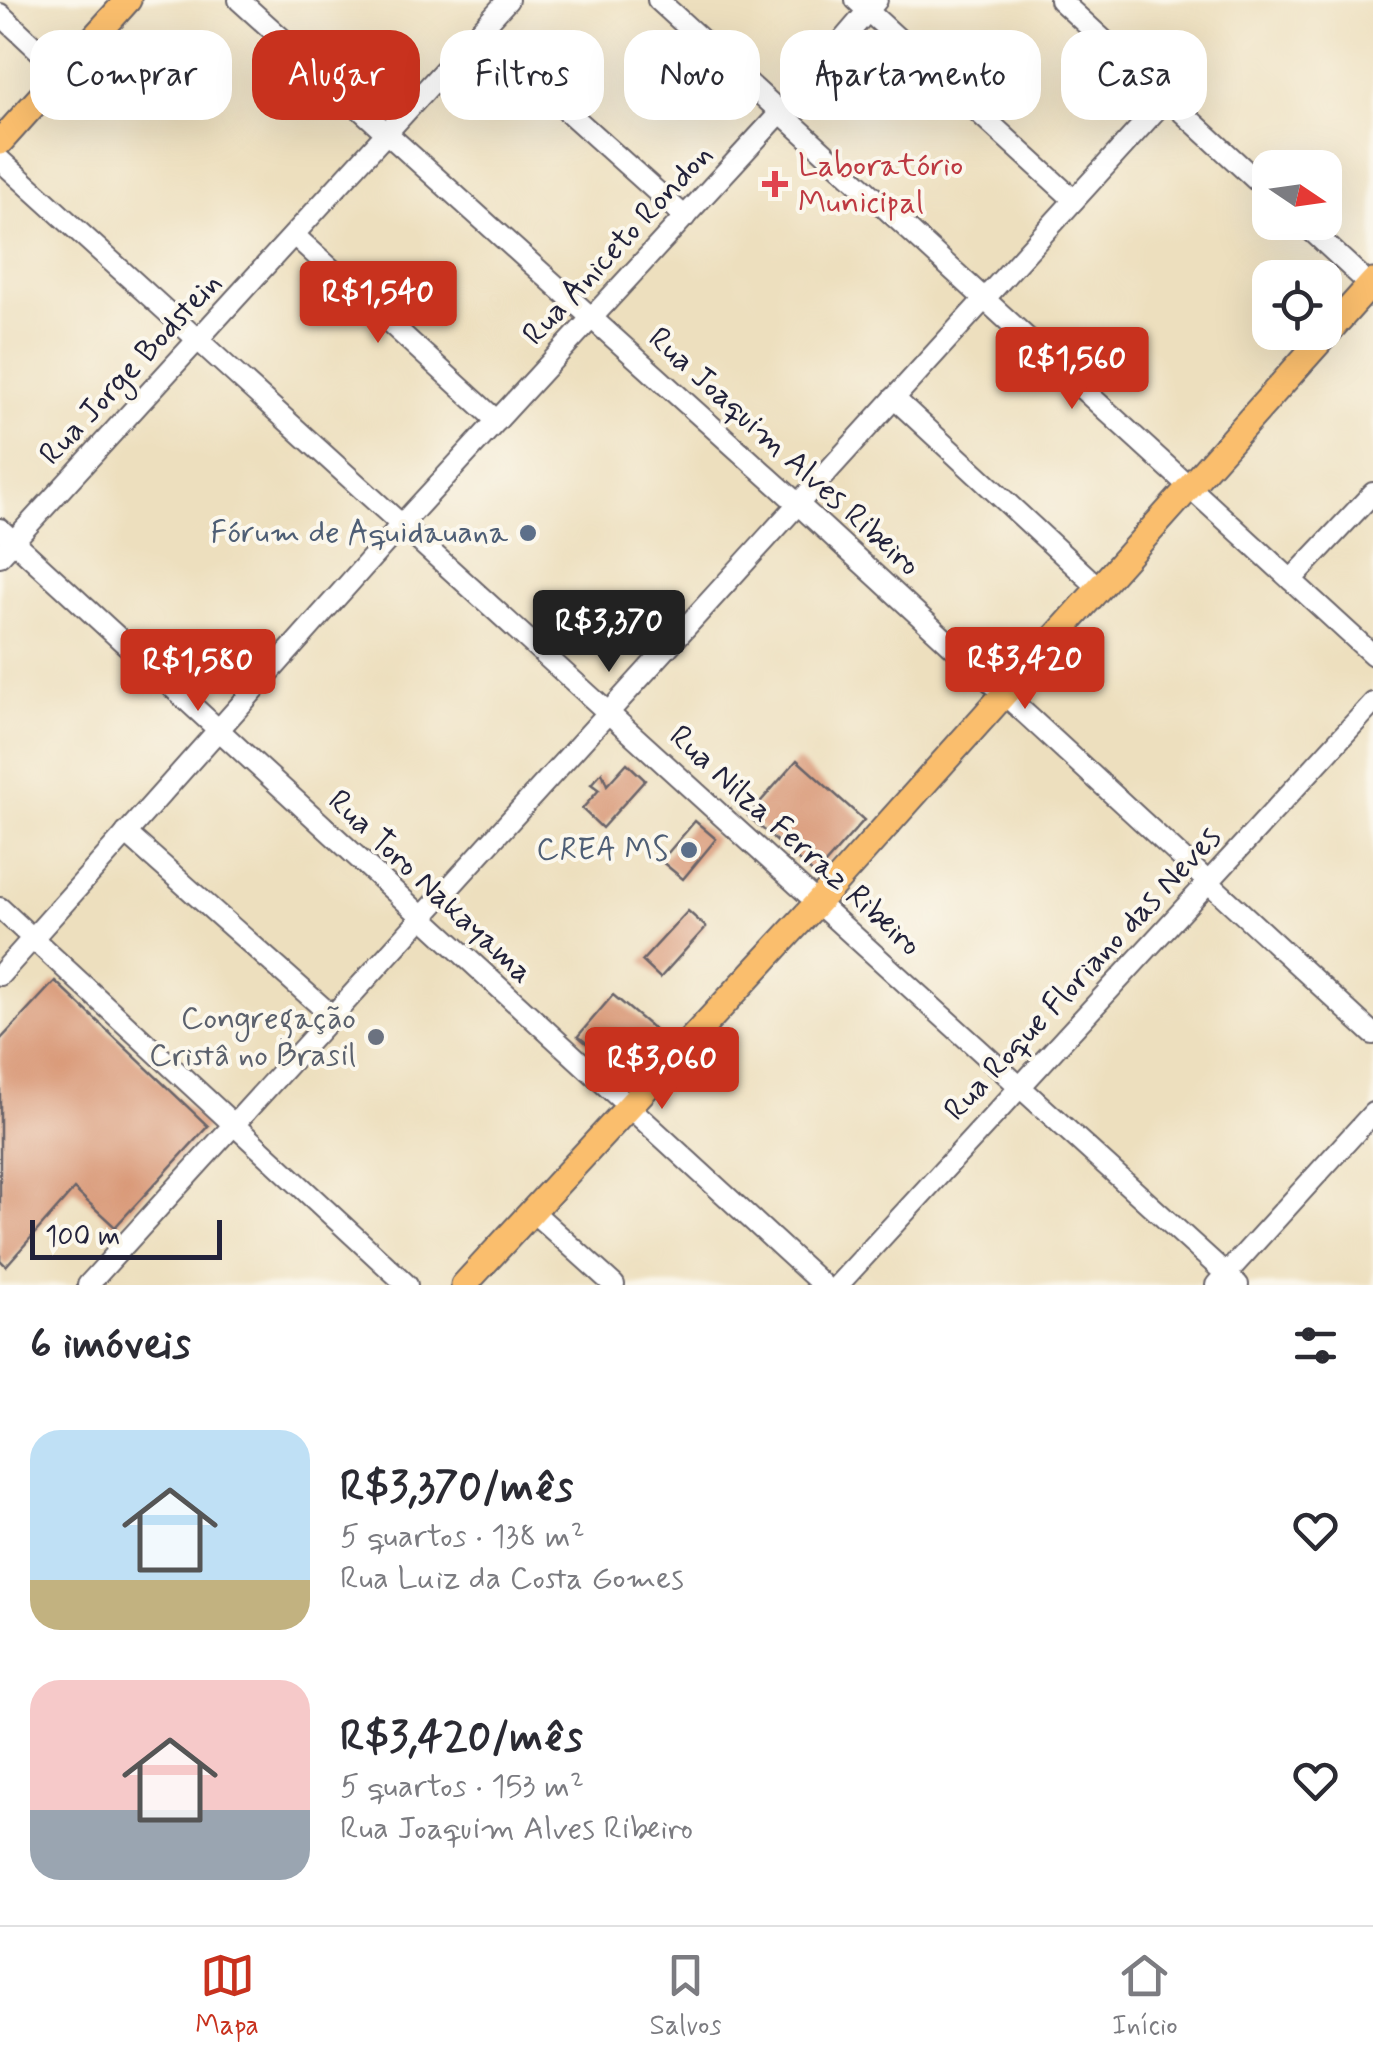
<!DOCTYPE html>
<html lang="pt">
<meta charset="utf-8">
<style>
body{margin:0;font-family:Mynerve,sans-serif;background:#f7f7f7;color:#2b2b33;height:100vh;display:flex;flex-direction:column;font-size:38px;white-space:nowrap}
*{box-sizing:border-box;margin:0}
p{font-size:32px;color:#7c7c81}
.icon{flex:none;width:55px;height:55px;fill:none;stroke:currentColor;stroke-width:2;stroke-linecap:round;stroke-linejoin:round}
.map{position:relative;height:1285px;overflow:hidden}
.drawer{display:flex;flex-direction:column;background:#fff;flex:1}
.drawer>*{flex:none}
.guide{position:absolute;left:30px;top:30px;width:1315px;height:90px;display:flex;gap:20px}
.needle{width:65px;rotate:103deg}
.controls{position:absolute;left:1252px;top:150px;display:grid;gap:20px}
.controls a{display:grid;place-items:center;width:90px;height:90px;border-radius:20px;background:#fff;box-shadow:0 10px 40px #0002;font-size:50px}
.scale{position:absolute;left:30px;bottom:25px;width:192px;box-sizing:border-box;padding-left:10px;border:5px solid #22223b;border-top:0;font-size:28px;line-height:35px;white-space:nowrap;color:#22223b;-webkit-text-stroke:8px #fbf7ec;paint-order:stroke}
.price{position:absolute;translate:-50% -85px;padding:0 22px;border-radius:10px;background:#c8321e;color:#fff;font-size:32px;line-height:65px;filter:drop-shadow(0 2px 5px #0008)}
.price::after{content:'';position:absolute;left:50%;top:60px;width:30px;height:22px;margin-left:-15px;background:inherit;clip-path:polygon(0 0,100% 0,50% 100%)}
.price.on{background:#222;color:#fff}
ul{padding:0;list-style:none}
li{display:flex;align-items:center;gap:30px;height:250px;padding:0 30px}
li span{display:grid;place-items:center;flex:none;width:280px;height:200px;border-radius:30px;color:#555}
li>.icon{margin-inline-start:auto}
span .icon{width:120px;height:120px;fill:#fffc;stroke-width:1}
li b{font-size:42px}
h2{display:flex;justify-content:space-between;align-items:center;height:120px;padding:0 30px;font-size:42px}
.tag{padding:0 35px;border-radius:30px;background:#fff;box-shadow:0 10px 40px #0002;font-size:35px;line-height:90px}
.tag.on{background:#c8321e;color:#fff}
.menu{display:flex;justify-content:space-around;align-items:center;height:140px;border-top:2px solid #e1e1e2;background:#fff;font-size:28px;color:#7c7c81}
.menu a{display:grid;justify-items:center;gap:5px}
.menu .on{color:#c8321e}
.map>svg:first-child{display:block}
.building{fill:#d89674}
.lines{fill:none;stroke-linecap:round;stroke-linejoin:round}
.minor-casing{stroke:#696469;stroke-width:24}
.major-casing{stroke:#696469;stroke-width:29}
.minor{stroke:#fff;stroke-width:20}
.major{stroke:#fabe6d;stroke-width:25}
.health-dot{fill:#e0444e;stroke:#fbf7ec;stroke-width:4}
.service-dot{fill:#5c6f8a;stroke:#fbf7ec;stroke-width:4}
.worship-dot{fill:#6b7280;stroke:#fbf7ec;stroke-width:4}
.labels{text-anchor:middle;dominant-baseline:central;stroke-width:8;stroke-linejoin:round;paint-order:stroke}
.health-label{font-size:32px;fill:#be3a42;stroke:#fbf7ec;text-anchor:start}
.street-label{font-size:32px;fill:#22223b;stroke:#fbf7ec}
.service-label{font-size:32px;fill:#4e5e75;stroke:#fbf7ec;text-anchor:end}
.worship-label{font-size:32px;fill:#5b616d;stroke:#fbf7ec;text-anchor:end}
</style>
<div class="map">
<svg width="1373" height="1285" viewBox="0 0 1373 1285">
<rect width="100%" height="100%" fill="#fbf7ec"/>
<filter id="ink" filterUnits="userSpaceOnUse"><feTurbulence type="fractalNoise" baseFrequency=".01" numOctaves="2"/><feDisplacementMap in="SourceGraphic" scale="20" xChannelSelector="R" yChannelSelector="G"/><feConvolveMatrix kernelMatrix="1 2 1 2 8 2 1 2 1" color-interpolation-filters="sRGB"/></filter>
<filter id="wash" filterUnits="userSpaceOnUse"><feTurbulence type="fractalNoise" baseFrequency=".0048" numOctaves="4" result="noise"/><feDisplacementMap in="SourceGraphic" scale="40" xChannelSelector="R" yChannelSelector="G"/><feGaussianBlur stdDeviation="2.25" result="paint"/><feColorMatrix in="noise" values="0 0 0 0 0 0 0 0 0 0 0 0 0 0 0 0 0 1.4 0 .05"/><feComposite in="paint" operator="in"/></filter>
<g filter="url(#wash)">
<rect width="100%" height="100%" fill="#eddfbe"/>
<g id="blocks">
<!-- building -->
<g class="building">
<polygon points="797,760 864,820 815,875 748,816"/>
<polygon points="627,763 645,780 602,828 582,809 599,790 591,784 602,772 607,785"/>
<polygon points="695,821 716,839 683,879 661,861"/>
<polygon points="688,911 706,927 660,978 642,961"/>
<polygon points="55,981 208,1126 115,1227 74,1189 6,1266 0,1260 0,1040"/>
<polygon points="613,995 663,1037 629,1079 578,1036"/>
</g>
</g>
</g>
<g filter="url(#ink)">
<use href="#blocks" fill-opacity="0" stroke="#696469" stroke-width="2.5"/>
<g class="lines">
<!-- minor casing -->
<g class="minor-casing">
<g id="minor">
<polyline points="239,0 798,504 1373,1034"/>
<polyline points="658,0 1373,655"/>
<polyline points="856,0 1074,200"/>
<polyline points="1060,0 1270,193"/>
<polyline points="0,14 63,73"/>
<polyline points="479,32 685,217"/>
<polyline points="0,160 1238,1285"/>
<polyline points="1302,222 1369,284"/>
<polyline points="294,235 497,421"/>
<polyline points="894,398 1100,589"/>
<polyline points="0,529 823,1285"/>
<polyline points="0,556 508,0"/>
<polyline points="1291,580 1373,493"/>
<polyline points="126,833 331,1015"/>
<polyline points="0,908 407,1285"/>
<polyline points="0,975 401,525 781,112 877,0"/>
<polyline points="532,1211 614,1285"/>
<polyline points="88,1285 1167,98"/>
<polyline points="838,1285 1373,703"/>
<polyline points="1216,1285 1373,1113"/>
</g>
</g>
<!-- major casing -->
<g class="major-casing">
<g id="major">
<polyline points="0,142 128,0"/>
<polyline points="464,1285 819,901 1373,282"/>
</g>
</g>
<!-- minor -->
<use href="#minor" class="minor"/>
<!-- major -->
<use href="#major" class="major"/>
</g>
</g>
<!-- markers -->
<path class="health-dot" d="M770 169h10v10h10v10h-10v10h-10v-10h-10v-10h10z"/>
<g class="service-dot">
<circle cx="528" cy="533" r="10"/>
<circle cx="689" cy="850" r="10"/>
</g>
<circle class="worship-dot" cx="376" cy="1037" r="10"/>
<g class="labels">
<!-- health labels -->
<g class="health-label">
<text x="798" y="166">Laboratório<tspan x="798" dy="37">Municipal</tspan></text>
</g>
<!-- street labels -->
<g class="street-label">
<text transform="translate(618 245) rotate(-47)">Rua Aniceto Rondon</text>
<text transform="translate(131 369) rotate(-47)">Rua Jorge Bodstein</text>
<text transform="translate(784 452) rotate(42)">Rua Joaquim Alves Ribeiro</text>
<text transform="translate(795 841) rotate(42)">Rua Nilza Ferraz Ribeiro</text>
<text transform="translate(430 887) rotate(43)">Rua Toro Nakayama</text>
<text transform="translate(1083 974) rotate(-47)">Rua Roque Floriano das Neves</text>
</g>
<!-- service labels -->
<g class="service-label">
<text x="508" y="533">Fórum de Aquidauana</text>
<text x="669" y="850">CREA MS</text>
</g>
<!-- worship labels -->
<g class="worship-label">
<text x="356" y="1019">Congregação<tspan x="356" dy="37">Cristâ no Brasil</tspan></text>
</g>
</g>
</svg>
<div class="controls">
<a><svg class="needle" viewBox="-14 -14 28 28"><path d="M0-13l5 13h-10z" fill="#e53935"/><path d="M0 13l5-13h-10z" fill="#7c7c81"/></svg></a>
<a><svg class="icon" aria-label="locate" viewBox="0 0 24 24"><circle cx="12" cy="12" r="6"/><path d="M12 2v4M12 18v4M2 12h4M18 12h4"/></svg></a>
</div>
<div class="scale">100 m</div>
<b class="price" style="left:378px;top:346px">R$1,540</b>
<b class="price" style="left:1072px;top:412px">R$1,560</b>
<b class="price on" style="left:609px;top:675px">R$3,370</b>
<b class="price" style="left:1025px;top:712px">R$3,420</b>
<b class="price" style="left:198px;top:714px">R$1,580</b>
<b class="price" style="left:662px;top:1112px">R$3,060</b>
<div class="guide">
<a class="tag">Comprar</a>
<a class="tag on">Alugar</a>
<a class="tag">Filtros</a>
<a class="tag">Novo</a>
<a class="tag">Apartamento</a>
<a class="tag">Casa</a>
</div>
</div>
<section class="drawer">
<h2>6 imóveis<svg class="icon" aria-label="filters" viewBox="0 0 24 24"><path d="M4 7h16M4 17h16"/><circle cx="9" cy="7" r="2"/><circle cx="15" cy="17" r="2"/></svg></h2>
<ul>
<li><span style="background:linear-gradient(#bfe0f5 75%,#c2b280 0)"><svg class="icon" aria-label="home" viewBox="0 0 24 24"><path d="M3 11l9-7 9 7M6 9v11h12V9"/></svg></span><div><b>R$3,370/mês</b><p>5 quartos · 138 m²</p><p>Rua Luiz da Costa Gomes</p></div><svg class="icon" aria-label="heart" viewBox="0 0 24 24"><path d="M12 20l-8-8c-3-5 5-10 8-4 3-6 11-1 8 4z"/></svg></li>
<li><span style="background:linear-gradient(#f6c9c9 65%,#9aa5b1 0)"><svg class="icon" aria-label="home" viewBox="0 0 24 24"><path d="M3 11l9-7 9 7M6 9v11h12V9"/></svg></span><div><b>R$3,420/mês</b><p>5 quartos · 153 m²</p><p>Rua Joaquim Alves Ribeiro</p></div><svg class="icon" aria-label="heart" viewBox="0 0 24 24"><path d="M12 20l-8-8c-3-5 5-10 8-4 3-6 11-1 8 4z"/></svg></li>
</ul>
</section>
<nav class="menu">
<a class="on"><svg class="icon" aria-label="map" viewBox="0 0 24 24"><path d="M3 6l6-2 6 2 6-2v14l-6 2-6-2-6 2zM9 4v14M15 6v14"/></svg>Mapa</a>
<a><svg class="icon" aria-label="saved" viewBox="0 0 24 24"><path d="M7 4h10v16l-5-4-5 4z"/></svg>Salvos</a>
<a><svg class="icon" aria-label="home" viewBox="0 0 24 24"><path d="M3 11l9-7 9 7M6 9v11h12V9"/></svg>Início</a>
</nav>
